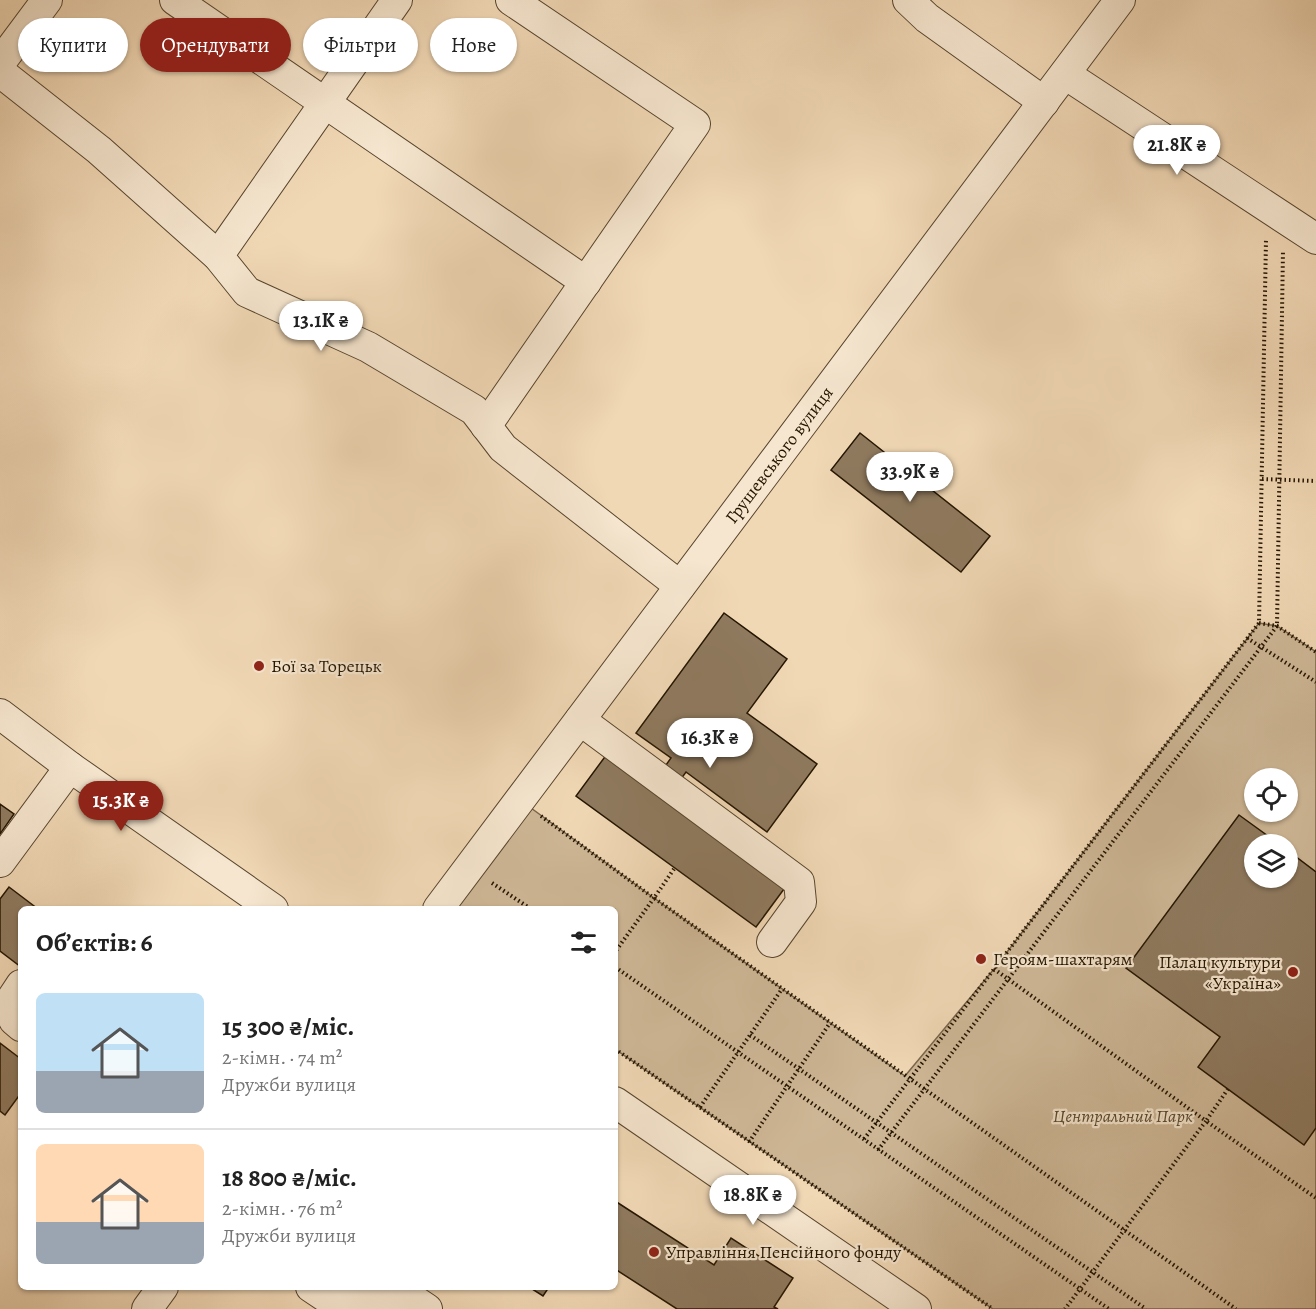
<!DOCTYPE html>
<html lang="uk">
<meta charset="utf-8">
<style>
body{margin:0;font-family:Alegreya,serif;background:#f2f2f2;color:#222;height:100vh;display:flex;flex-direction:column;font-size:22px;white-space:nowrap}
*{box-sizing:border-box;margin:0}
p{font-size:20px;color:#767676}
.icon{flex:none;width:33px;height:33px;fill:none;stroke:currentColor;stroke-width:2;stroke-linecap:round;stroke-linejoin:round}
.map{position:relative;flex:1;overflow:hidden}
.sheet{position:absolute;left:18px;top:906px;width:600px;height:384px;display:flex;flex-direction:column;background:#fff;border-radius:9px;box-shadow:0 2px 4px #0004}
.sheet>*{flex:none}
.top-card{position:absolute;left:18px;top:18px;width:600px;height:54px;display:flex;gap:12px}
.tools{position:absolute;left:1244px;top:768px;display:grid;gap:12px}
.tools a{display:grid;place-items:center;width:54px;height:54px;border-radius:50%;background:#fff;box-shadow:0 2px 4px #0004;font-size:30px}
.price{position:absolute;translate:-50% -51px;padding:0 14px;border-radius:21px;background:#fff;color:#222;font-size:20px;line-height:39px;filter:drop-shadow(0 2px 3px #0008)}
.price::after{content:'';position:absolute;left:50%;top:36px;width:18px;height:14px;margin-left:-9px;background:inherit;clip-path:polygon(0 0,100% 0,50% 100%)}
.price.active{background:#8f2418;color:#fff}
ul{padding:0;list-style:none}
li{display:flex;align-items:center;gap:18px;height:150px;padding:0 18px}
li+li{border-top:2px solid #e0e0e0}
li span{display:grid;place-items:center;flex:none;width:168px;height:120px;border-radius:9px;color:#555}
li>.icon{margin-inline-start:auto}
span .icon{width:72px;height:72px;fill:#fffc;stroke-width:1}
li b{font-size:26px}
h2{display:flex;justify-content:space-between;align-items:center;height:72px;padding:0 18px;font-size:26px}
.chip{padding:0 21px;border-radius:27px;background:#fff;box-shadow:0 2px 4px #0004;font-size:21px;line-height:54px}
.chip.active{background:#8f2418;color:#fff}
.map>svg:first-child{display:block}
.green{fill:#ceb796;stroke:#79664c;stroke-width:1.5;fill-rule:evenodd}
.building{fill:#8f7a5f;stroke:#241501;stroke-width:1.5}
.lines{fill:none;stroke-linecap:round;stroke-linejoin:round}
.minor-casing{stroke:#57462e;stroke-width:32}
.path{stroke:#241501;stroke-width:4;stroke-dasharray:1.5 3;stroke-linecap:butt}
.minor{stroke:#f6e6cf;stroke-width:30}
.poi-dot{fill:#8f2418;stroke:#f6e6cf;stroke-width:2}
.labels{text-anchor:middle;dominant-baseline:central;stroke-width:4.5;stroke-linejoin:round;paint-order:stroke}
.street-label{font-size:18px;fill:#241501;stroke:#f6e6cf}
.poi-label{font-size:18px;fill:#241501;stroke:#f6e6cf;text-anchor:start}
.park-label{font-size:18px;font-style:italic;fill:#57462e;stroke:#f6e6cf}
</style>
<div class="map">
<svg width="1316" height="1309" viewBox="0 0 1316 1309">
<rect width="100%" height="100%" fill="#f1d8b5"/>
<filter id="stains"><feTurbulence type="fractalNoise" baseFrequency=".00333" numOctaves="4"/><feColorMatrix values="0 0 0 0 .2 0 0 0 0 .09 0 0 0 0 .02 0 0 0 .5 -.17"/></filter>
<radialGradient id="worn" r=".72"><stop offset=".6" stop-color="#630" stop-opacity="0"/><stop offset="1" stop-color="#630" stop-opacity=".3"/></radialGradient>
<!-- green -->
<path class="green" d="M1259,623L1277,626L1316,652V1309H993L615,1049V909H438L520,800L654,898L905,1076L994,969ZM1254,778H1287V812H1254ZM1254,844H1287V878H1254Z"/>
<!-- building -->
<g class="building">
<polygon points="860,433 990,536 961,572 831,470"/>
<polygon points="724,613 787,659 747,713 817,764 767,832 686,772 667,798 787,885 756,927 576,796 607,754 651,786 671,758 636,733"/>
<polygon points="0,804 14,814 0,834"/>
<polygon points="1239,815 1279,844 1254,844 1254,878 1287,878 1287,850 1316,872 1316,1128 1304,1145 1198,1067 1220,1037 1126,968"/>
<polygon points="9,887 38,909 21,909 21,967 0,951 0,899"/>
<polygon points="0,1043 21,1059 21,1093 5,1115 0,1111"/>
<polygon points="615,1201 714,1265 731,1238 793,1278 774,1307 778,1309 677,1309 615,1269"/>
<polygon points="529,1287 549,1287 543,1296"/>
</g>
<g class="lines">
<!-- minor casing -->
<g class="minor-casing">
<g id="minor">
<polyline points="175,0 586,282"/>
<polyline points="908,0 927,18 1044,102"/>
<polyline points="0,63 47,0"/>
<polyline points="0,72 99,150 218,256 247,292 368,347 474,410 503,448 680,586"/>
<polyline points="1065,74 1316,239"/>
<polyline points="218,256 397,0"/>
<polyline points="486,426 695,124 511,0"/>
<polyline points="0,714 70,767 273,909"/>
<polyline points="580,720 799,882 801,902 772,942"/>
<polyline points="0,862 70,767"/>
<polyline points="438,909 1120,0"/>
<polyline points="21,985 9,1003 14,1020 21,1026"/>
<polyline points="615,1102 916,1309"/>
<polyline points="311,1287 332,1301 349,1304 398,1298 415,1301 427,1309"/>
<polyline points="147,1309 163,1287"/>
</g>
</g>
<!-- path -->
<g class="path">
<polyline points="1262,479 1316,481"/>
<polyline points="1259,623 1277,626 1316,652"/>
<polyline points="1247,638 1316,682"/>
<polyline points="541,816 654,898 615,952"/>
<polyline points="674,869 654,898 1236,1309"/>
<polyline points="492,883 531,909"/>
<polyline points="615,967 1109,1309"/>
<polyline points="994,969 1206,1121 1065,1309"/>
<polyline points="750,1035 1146,1309"/>
<polyline points="615,1049 993,1309"/>
<polyline points="1228,1089 1206,1121 1316,1198"/>
<polyline points="700,1107 782,989"/>
<polyline points="864,1139 1259,623 1266,239"/>
<polyline points="749,1142 830,1023"/>
<polyline points="878,1150 1277,626 1283,250"/>
</g>
<!-- minor -->
<use href="#minor" class="minor"/>
</g>
<!-- markers -->
<g class="poi-dot">
<circle cx="259" cy="666" r="6"/>
<circle cx="981" cy="959" r="6"/>
<circle cx="1293" cy="972" r="6"/>
<circle cx="654" cy="1252" r="6"/>
</g>
<g class="labels">
<!-- street labels -->
<g class="street-label">
<text transform="translate(779 455) rotate(-53)">Грушевського вулиця</text>
</g>
<!-- poi labels -->
<g class="poi-label">
<text x="271" y="666">Бої за Торецьк</text>
<text x="993" y="959">Героям-шахтарям</text>
<text x="1281" y="962" text-anchor="end">Палац культури<tspan x="1281" dy="21">«Україна»</tspan></text>
<text x="666" y="1252">Управління Пенсійного фонду</text>
</g>
<!-- park labels -->
<g class="park-label">
<text x="1123" y="1116">Центральний Парк</text>
</g>
</g>
<rect width="100%" height="100%" filter="url(#stains)"/>
<rect width="100%" height="100%" fill="url(#worn)"/>
</svg>
<div class="tools">
<a><svg class="icon" aria-label="locate" viewBox="0 0 24 24"><circle cx="12" cy="12" r="6"/><path d="M12 2v4M12 18v4M2 12h4M18 12h4"/></svg></a>
<a><svg class="icon" aria-label="layers" viewBox="0 0 24 24"><path d="M12 4l9 5-9 5-9-5zM3 14l9 5 9-5"/></svg></a>
</div>
<b class="price" style="left:1177px;top:176px">21.8K ₴</b>
<b class="price" style="left:321px;top:352px">13.1K ₴</b>
<b class="price" style="left:910px;top:503px">33.9K ₴</b>
<b class="price" style="left:710px;top:769px">16.3K ₴</b>
<b class="price active" style="left:121px;top:832px">15.3K ₴</b>
<b class="price" style="left:753px;top:1226px">18.8K ₴</b>
<div class="top-card">
<a class="chip">Купити</a>
<a class="chip active">Орендувати</a>
<a class="chip">Фільтри</a>
<a class="chip">Нове</a>
</div>
<section class="sheet">
<h2>Об’єктів: 6<svg class="icon" aria-label="filters" viewBox="0 0 24 24"><path d="M4 7h16M4 17h16"/><circle cx="9" cy="7" r="2"/><circle cx="15" cy="17" r="2"/></svg></h2>
<ul>
<li><span style="background:linear-gradient(#bfe0f5 65%,#9aa5b1 0)"><svg class="icon" aria-label="home" viewBox="0 0 24 24"><path d="M3 11l9-7 9 7M6 9v11h12V9"/></svg></span><div><b>15 300 ₴/міс.</b><p>2-кімн. · 74 m²</p><p>Дружби вулиця</p></div></li>
<li><span style="background:linear-gradient(#ffd9b3 65%,#9aa5b1 0)"><svg class="icon" aria-label="home" viewBox="0 0 24 24"><path d="M3 11l9-7 9 7M6 9v11h12V9"/></svg></span><div><b>18 800 ₴/міс.</b><p>2-кімн. · 76 m²</p><p>Дружби вулиця</p></div></li>
</ul>
</section>
</div>
